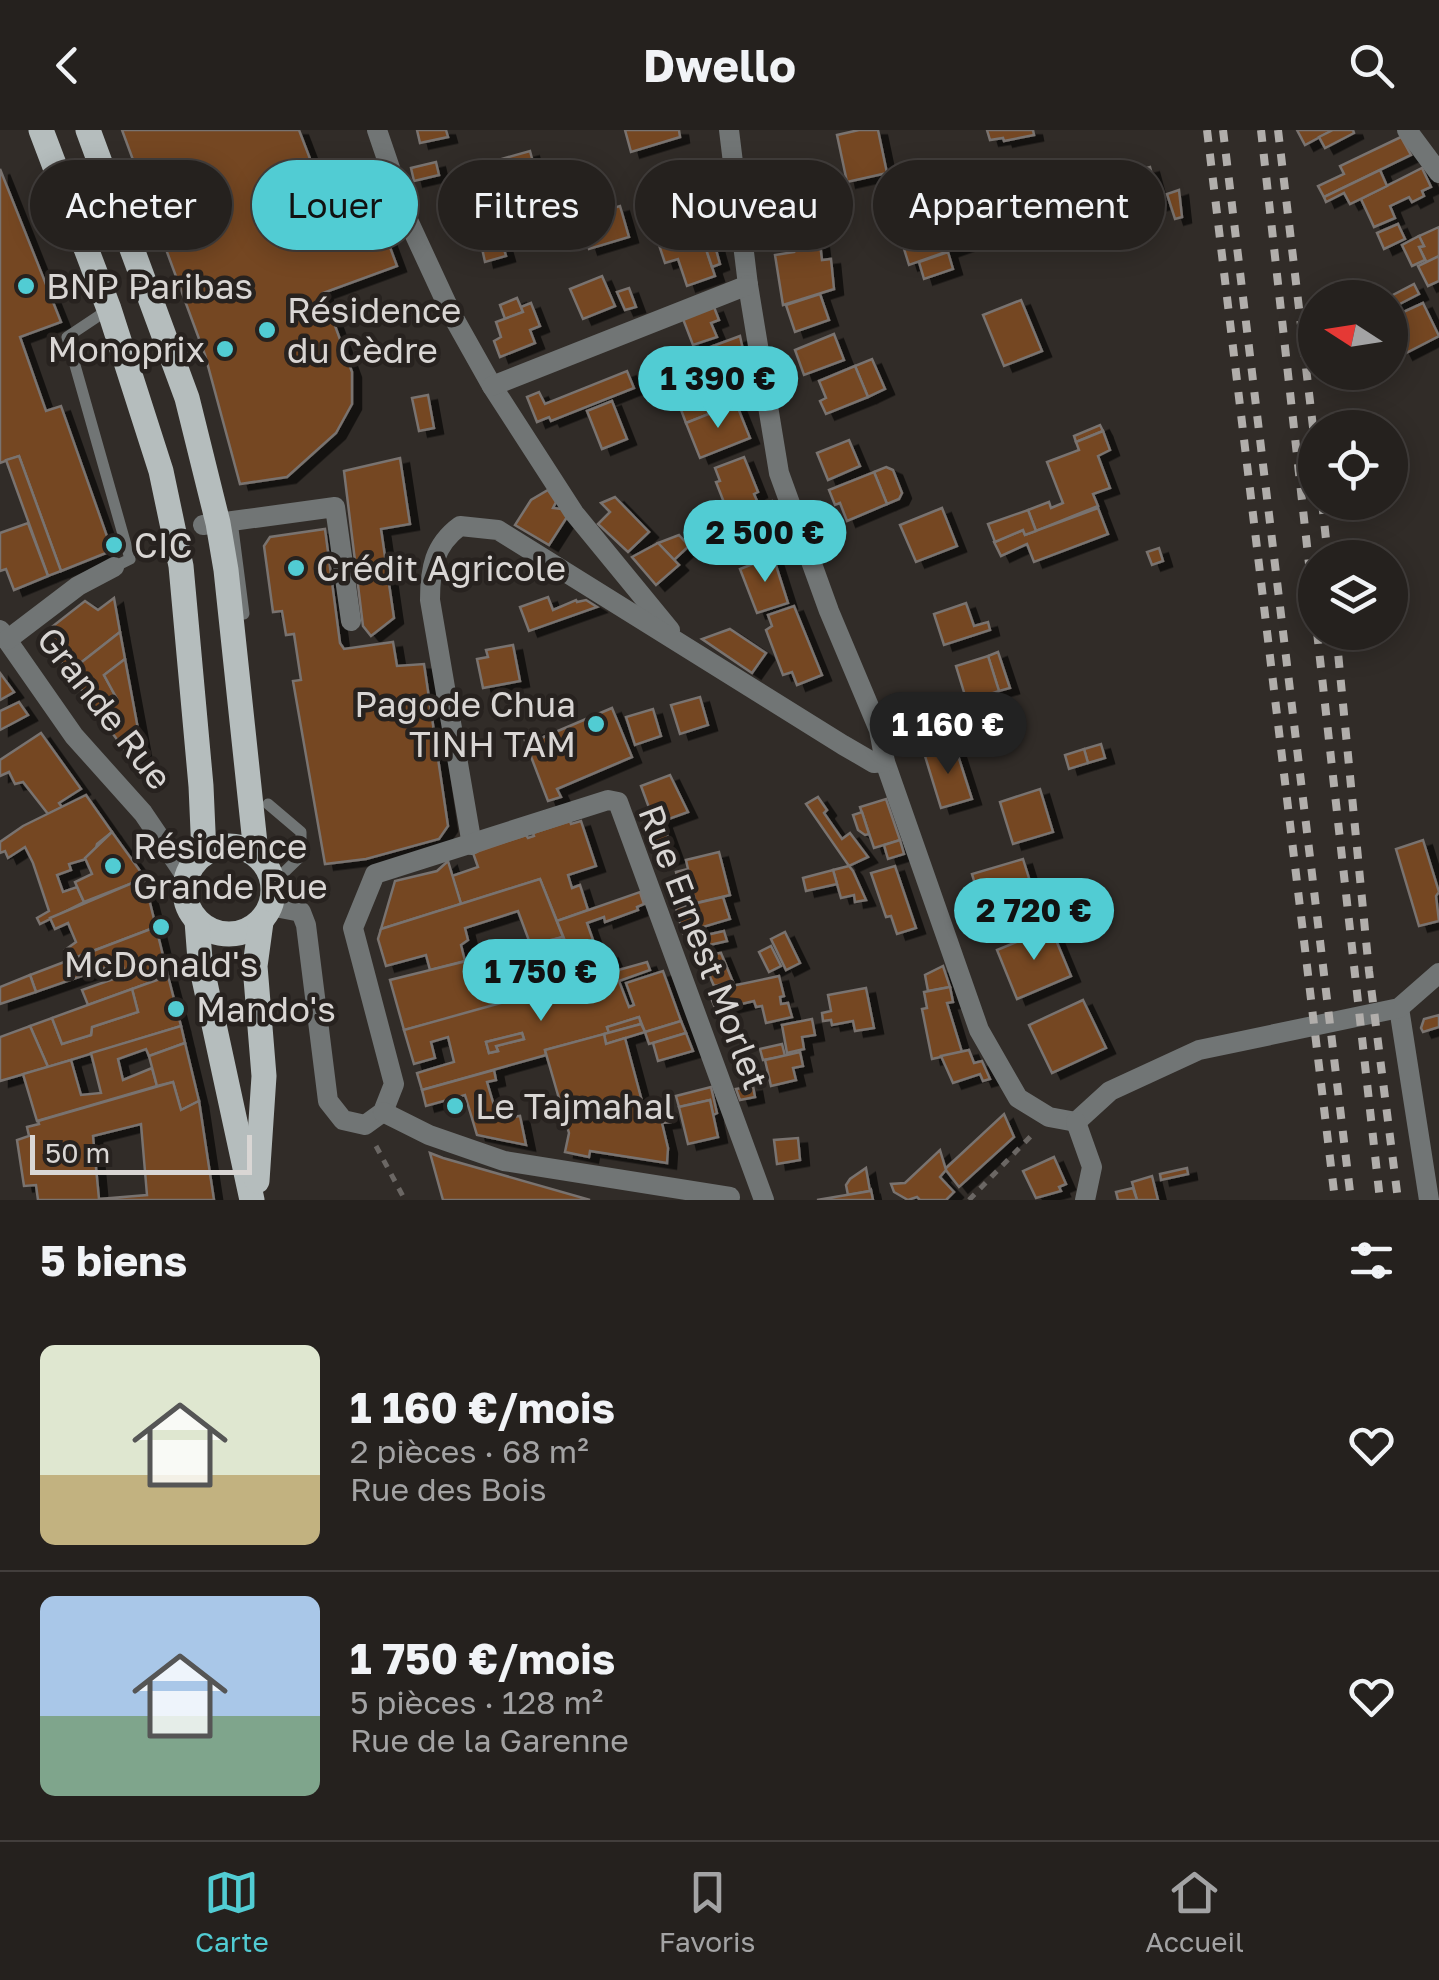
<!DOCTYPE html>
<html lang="fr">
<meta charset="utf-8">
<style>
body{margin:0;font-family:"Golos Text",sans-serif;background:#312e2b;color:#f1f3f6;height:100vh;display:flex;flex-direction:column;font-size:38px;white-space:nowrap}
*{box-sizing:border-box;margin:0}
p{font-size:32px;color:#a3a3a4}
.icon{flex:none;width:55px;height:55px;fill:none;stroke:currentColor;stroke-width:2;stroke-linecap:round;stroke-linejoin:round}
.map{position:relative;height:1070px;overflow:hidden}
.details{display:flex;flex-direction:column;background:#25211e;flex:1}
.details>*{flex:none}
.top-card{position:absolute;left:30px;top:30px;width:1380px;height:90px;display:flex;gap:20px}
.needle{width:65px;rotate:282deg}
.tools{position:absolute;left:1298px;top:150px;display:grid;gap:20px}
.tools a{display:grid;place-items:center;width:110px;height:110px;border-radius:50%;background:#25211e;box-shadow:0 5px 25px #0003,0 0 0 2px #423e3c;font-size:50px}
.scale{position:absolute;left:30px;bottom:25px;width:222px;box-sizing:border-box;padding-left:10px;border:5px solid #d9d6d4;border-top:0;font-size:28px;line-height:35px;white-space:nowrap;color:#d9d6d4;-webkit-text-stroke:8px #27221f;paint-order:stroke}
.price{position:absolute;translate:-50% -85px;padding:0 22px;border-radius:35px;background:#51ccd3;color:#111;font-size:32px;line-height:65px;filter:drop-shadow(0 2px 5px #0008)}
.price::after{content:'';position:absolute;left:50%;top:60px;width:30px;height:22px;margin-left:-15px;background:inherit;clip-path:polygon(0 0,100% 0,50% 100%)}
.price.active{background:#222;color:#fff}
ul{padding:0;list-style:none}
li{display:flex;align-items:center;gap:30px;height:250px;padding:0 40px}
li+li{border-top:2px solid #423e3c}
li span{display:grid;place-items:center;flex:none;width:280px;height:200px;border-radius:15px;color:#555}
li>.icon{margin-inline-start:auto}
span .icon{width:120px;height:120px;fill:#fffc;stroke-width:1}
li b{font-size:42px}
h2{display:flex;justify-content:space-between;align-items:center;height:120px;padding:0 40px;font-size:42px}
.tag{padding:0 35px;border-radius:45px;background:#25211e;box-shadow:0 5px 25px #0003,0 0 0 2px #423e3c;font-size:35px;line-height:90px}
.tag.active{background:#51ccd3;color:#111}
header{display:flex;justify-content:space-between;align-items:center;height:130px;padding:0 40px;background:#25211e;font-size:45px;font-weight:700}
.dock{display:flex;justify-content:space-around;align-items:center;height:140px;border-top:2px solid #423e3c;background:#25211e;font-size:28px;color:#a3a3a4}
.dock a{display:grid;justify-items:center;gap:5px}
.dock .active{color:#51ccd3}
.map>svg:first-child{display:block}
.building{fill:#744623;stroke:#79736f;stroke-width:2.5;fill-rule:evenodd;filter:url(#shadow)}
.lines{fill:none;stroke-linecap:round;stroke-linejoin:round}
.path{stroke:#6b6764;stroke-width:5;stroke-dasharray:8 8;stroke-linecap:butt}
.lane{stroke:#717575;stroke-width:11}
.street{stroke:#717575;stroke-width:20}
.primary{stroke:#b5bdbd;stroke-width:25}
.rail{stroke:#b1aeab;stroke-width:8;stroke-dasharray:12 12;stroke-linecap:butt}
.poi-dot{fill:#51ccd3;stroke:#27221f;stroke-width:4}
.labels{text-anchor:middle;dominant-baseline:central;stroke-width:9;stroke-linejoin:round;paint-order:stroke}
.poi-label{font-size:35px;fill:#d9d6d4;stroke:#27221f;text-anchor:start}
.street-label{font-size:35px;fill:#d9d6d4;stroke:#27221f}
</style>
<header><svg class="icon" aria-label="back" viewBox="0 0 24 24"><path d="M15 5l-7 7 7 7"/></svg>Dwello<svg class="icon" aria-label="search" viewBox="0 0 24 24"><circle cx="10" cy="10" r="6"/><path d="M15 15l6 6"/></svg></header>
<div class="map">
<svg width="1439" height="1070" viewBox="0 0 1439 1070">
<defs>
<filter id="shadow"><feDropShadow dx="9" dy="5.5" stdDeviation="0" flood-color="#0009"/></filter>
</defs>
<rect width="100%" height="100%" fill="#312c28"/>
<!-- building -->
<g class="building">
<polygon points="122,0 299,0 330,81 371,66 397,136 323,163 352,242 352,274 336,303 287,347 240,354 205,225"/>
<polygon points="417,0 446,0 448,7 420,13"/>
<polygon points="625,0 679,0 680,7 631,22"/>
<polygon points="859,0 878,0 887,43 847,52 837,5"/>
<polygon points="987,0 1033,0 1034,5 1004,11 1003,8 990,10"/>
<polygon points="1297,0 1333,0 1305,15"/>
<polygon points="1333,0 1353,0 1354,3 1325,18 1319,7"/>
<polygon points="1401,7 1411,25 1324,67 1318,56 1344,44 1340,36"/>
<polygon points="530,21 542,66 503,76 491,32"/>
<polygon points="436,32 439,45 414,51 411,38"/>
<polygon points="1150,37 1160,74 1150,77 1142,59 1106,71 1099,52 1112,48 1111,42 1119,40 1121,45"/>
<polygon points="1422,38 1431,57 1422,61 1424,66 1412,72 1409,67 1390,76 1395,88 1374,97 1361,69"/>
<polygon points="0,39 61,192 20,207 46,281 61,276 109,412 106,423 61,441 19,326 0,333"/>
<polygon points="1380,40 1387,56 1350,74 1344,63 1326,72 1324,67"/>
<polygon points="1060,44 1073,81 1042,91 1030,54"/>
<polygon points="985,54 999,103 909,135 901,109 944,99 945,105 967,98 964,87 970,85 966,59"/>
<polygon points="1179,60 1182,87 1175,89 1167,64"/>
<polygon points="1036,72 1042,91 1020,99 1014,80"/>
<polygon points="620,76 629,107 589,119 579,88"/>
<polygon points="1014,80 1020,99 1008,103 1001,83"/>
<polygon points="1097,81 1103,99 1086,104 1080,87"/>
<polygon points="1398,94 1405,109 1384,119 1377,103"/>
<polygon points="716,97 718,102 711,105 715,116 706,119 715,146 687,156 678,129 665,133 659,115"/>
<polygon points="1439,97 1439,126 1427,133 1419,117 1424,116 1419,106"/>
<polygon points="1419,106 1424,116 1419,117 1425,130 1412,136 1402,115"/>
<polygon points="502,112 506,126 485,132 482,118"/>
<polygon points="820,113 822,130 831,129 834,159 783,175 775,125 794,122 793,118"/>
<polygon points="715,116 720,134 712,137 706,119"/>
<polygon points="948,122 953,139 924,149 919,132"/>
<polygon points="1439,126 1439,151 1428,156 1418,136"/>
<polygon points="602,146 615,176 583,189 570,159"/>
<polygon points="1414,154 1419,164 1390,179 1390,168 1387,168"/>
<polygon points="629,158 636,177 625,180 617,162"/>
<polygon points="820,164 829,190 795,202 786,175"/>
<polygon points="517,168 523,182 505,189 500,175"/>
<polygon points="1021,170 1042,221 1004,236 983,185"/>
<polygon points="531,173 540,196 530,200 535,213 500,227 494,211 501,207 496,192 523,182 521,177"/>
<polygon points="1423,173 1439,206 1404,224 1390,196 1390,188"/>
<polygon points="714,177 719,190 711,193 717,207 693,215 683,189"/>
<polygon points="834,204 844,230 804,245 795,220"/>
<polygon points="740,206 743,220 718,230 713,216"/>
<polygon points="713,216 718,230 702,236 697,222"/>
<polygon points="872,229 885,259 868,267 855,236"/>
<polygon points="711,232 718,250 722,251 729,276 686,293 680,277 676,275 669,249"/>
<polygon points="855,236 868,267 826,284 820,271 826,268 819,251"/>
<polygon points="627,241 634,258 551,291 549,287 537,292 527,267 539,262 545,274"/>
<polygon points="428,265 434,298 419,301 412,268"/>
<polygon points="612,271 627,309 602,319 587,281"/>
<polygon points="736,273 750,308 700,328 686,293"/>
<polygon points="1100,295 1103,301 1076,312 1074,306"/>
<polygon points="1103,301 1110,320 1098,326 1110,358 1093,364 1098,376 1036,401 1028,380 1049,372 1051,378 1063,373 1047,332 1079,320 1076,312"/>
<polygon points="849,310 860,336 828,350 817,323"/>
<polygon points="19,326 61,441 48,446 6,330"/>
<polygon points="744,327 758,362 754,364 758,373 735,381 732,373 725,375 716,352 720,351 715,338"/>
<polygon points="400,328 410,394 381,399 394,488 371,506 363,496 344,341"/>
<polygon points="886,337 893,340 902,363 899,369 887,374 874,342"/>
<polygon points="874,342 887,374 847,391 840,373 835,375 829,360"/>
<polygon points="548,360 556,372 553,378 562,379 567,387 549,415 515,395 531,370"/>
<polygon points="615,367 649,402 628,422 598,394 610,382 601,373"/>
<polygon points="772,371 775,380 764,384 773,408 756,414 743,381"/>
<polygon points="942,378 957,416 916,432 900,395"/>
<polygon points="1098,378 1108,404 1034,432 1027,414 1001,426 994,412 1023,400 1025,405"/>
<polygon points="1028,380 1036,401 1025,405 1023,400 995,412 988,394"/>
<polygon points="28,393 48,446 14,460 6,439 0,441 0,403"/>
<polygon points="325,399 340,513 344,519 393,512 397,536 424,534 448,696 439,709 366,729 325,734 293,551 301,550 294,504 286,505 282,481 273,482 264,416 270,407"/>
<polygon points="679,405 689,416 674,430 658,413"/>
<polygon points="658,413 679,435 656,455 632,427"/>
<polygon points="1159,418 1163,431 1152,435 1147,422"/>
<polygon points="773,426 788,473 757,483 740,439"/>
<polygon points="548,467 553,480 576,470 577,472 586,470 597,477 529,501 520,477"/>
<polygon points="114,468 120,502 69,542 44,510 44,503 85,471 98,480"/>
<polygon points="966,473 974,496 988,492 990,500 944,515 934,484"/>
<polygon points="794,476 822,545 797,555 792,542 783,545 766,500 772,496 768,485"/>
<polygon points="730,499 766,523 752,543 702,509"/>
<polygon points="120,502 125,529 104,545 117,569 97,582 69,542"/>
<polygon points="513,515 520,551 483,558 477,529 488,527 486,520"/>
<polygon points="998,522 1010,558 999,561 988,526"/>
<polygon points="988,526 999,561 967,572 956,536"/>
<polygon points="125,529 143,626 132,630 97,582 117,569 104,545"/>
<polygon points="0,543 14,562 0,570"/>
<polygon points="700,567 708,595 680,604 671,575"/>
<polygon points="19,572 28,585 0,600 0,581"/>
<polygon points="612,578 632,627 557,659 561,667 548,671 522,603 535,600 539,609"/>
<polygon points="653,579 661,606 635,615 626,587"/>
<polygon points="41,603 81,659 59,673 62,677 48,684 23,652 15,654 9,642 0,646 0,630"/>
<polygon points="1101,614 1105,628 1088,633 1084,619"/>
<polygon points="955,616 972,669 941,678 925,626"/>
<polygon points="1084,619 1088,633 1069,639 1065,625"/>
<polygon points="670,645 688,682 655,694 641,656"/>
<polygon points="1040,659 1053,702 1013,714 1000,672"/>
<polygon points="86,665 112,702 97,714 95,722 86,729 69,734 71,740 57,745 63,762 77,757 84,772 40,794 37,788 49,781 33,733 25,717 8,728 5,721 0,723 0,712 23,696"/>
<polygon points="818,667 827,680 824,683 842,709 850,703 868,727 849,736 806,674"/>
<polygon points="886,669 900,710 874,718 860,677"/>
<polygon points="862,682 869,704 865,705 858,700 853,685"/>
<polygon points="570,691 571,694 581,691 596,736 568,745 572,758 580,755 588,780 557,791 540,749 461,774 452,746 478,737 473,723 526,705 528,708 534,706 533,703"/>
<polygon points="662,691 675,727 658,732 646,697"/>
<polygon points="112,702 143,745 135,752 84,772 75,752 92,744 85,728"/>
<polygon points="900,710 904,724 888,729 884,715"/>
<polygon points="1423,710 1439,762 1436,766 1439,791 1419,796 1396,719"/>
<polygon points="719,722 730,765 696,773 694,766 682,768 676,742 688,739 686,730"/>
<polygon points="1023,729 1037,774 986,790 972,744"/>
<polygon points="448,731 461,774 381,799 395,751 437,741"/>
<polygon points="849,736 853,741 866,770 855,772 854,765 841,768 833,740"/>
<polygon points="895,736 916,798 897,804 891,786 886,787 871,743"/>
<polygon points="833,740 837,754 806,761 803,748"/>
<polygon points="143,745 156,797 69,830 65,820 76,812 68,793 55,799 50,788 135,752"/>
<polygon points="540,749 563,807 531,816 518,781 465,798 468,810 461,815 465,831 430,840 426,825 386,836 378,809 381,799"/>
<polygon points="640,762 644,774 637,777 638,780 605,792 604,787 587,793 599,827 609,823 613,832 602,837 606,845 582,853 557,791"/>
<polygon points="723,767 730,789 683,803 676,778"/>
<polygon points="156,797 168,846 88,875 82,860 125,845 122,832 36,862 30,845"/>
<polygon points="1051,798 1071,846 1017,869 997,820"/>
<polygon points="724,801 727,811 705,816 702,806"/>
<polygon points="785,802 800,833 786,840 771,809"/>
<polygon points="563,807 582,853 404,900 390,850"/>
<polygon points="771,816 781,836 769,842 759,822"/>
<polygon points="721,823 733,852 714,856 701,826"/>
<path d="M647,832L650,840L619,851L629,877L634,875L626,853L663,841L681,891L645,902L639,887L607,897L609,903L545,920L546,925L422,960L417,943L454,932L448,907L431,912L435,928L414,934L404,900ZM522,903L524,909L496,916L498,921L489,923L486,912Z"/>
<polygon points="943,836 950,857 928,861 925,845"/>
<polygon points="30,845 36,862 0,874 0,857"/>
<polygon points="168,846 181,896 48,937 30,896 52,888 62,914 91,905 92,897 138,882 132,859"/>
<polygon points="779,846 784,866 780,867 781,874 788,873 792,887 766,893 762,876 756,877 754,871 716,880 708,861"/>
<polygon points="950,857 953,872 947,873 962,922 932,929 922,879 927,878 924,862"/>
<polygon points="866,858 874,898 855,901 853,891 832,895 831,890 823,891 822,883 831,881 828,865"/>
<polygon points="132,859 138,882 92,897 91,905 62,914 52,888"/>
<polygon points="1083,870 1106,918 1052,943 1029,895"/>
<polygon points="1439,885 1439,897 1423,902 1421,898 1424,889"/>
<polygon points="639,887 641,894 609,903 607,897"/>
<polygon points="812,889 815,905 802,907 804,919 787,923 782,895"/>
<polygon points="681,891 686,903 649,914 645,902"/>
<polygon points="641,894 645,902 606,914 604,904"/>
<polygon points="30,896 48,937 0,951 0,907"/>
<polygon points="181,896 185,913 149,926 146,919 118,929 123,950 152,938 157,956 37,991 23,944 71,930 81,965 101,963 91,923"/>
<polygon points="522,903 524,909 496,916 498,921 489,923 486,912"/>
<polygon points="686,903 693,921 658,931 653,913"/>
<polygon points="604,904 606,914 625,908 646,986 668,980 671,992 662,993 668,1018 667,1033 590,1021 589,1027 565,1022 569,1003 545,920"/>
<polygon points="185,913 199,971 181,980 173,952 157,956 149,926"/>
<polygon points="782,914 785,926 763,930 760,919"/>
<polygon points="969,920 974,933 982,931 990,949 983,951 980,944 953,953 941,926"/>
<polygon points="800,922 803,936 793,938 796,950 771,956 765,930"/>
<polygon points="494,940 496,950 487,952 498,989 520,986 526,1015 477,1005 465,965 426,976 422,960"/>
<path d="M173,952L181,980L199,971L214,1070H38L36,1055L24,1056L17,1010L29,1006L27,997L39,994L38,991ZM141,994L147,1065L99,1069L93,1006Z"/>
<polygon points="753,956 755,967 740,970 736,959"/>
<polygon points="711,957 717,983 713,985 710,970 679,977 676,966"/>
<polygon points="710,970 718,1007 688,1014 679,977"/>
<polygon points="1004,984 1014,1007 959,1057 945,1039"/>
<polygon points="798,1008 800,1030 777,1034 774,1010"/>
<polygon points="940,1020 946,1040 940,1047 954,1062 946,1070 920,1070 917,1067 908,1070 894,1062 891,1054 905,1053"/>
<polygon points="430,1023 443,1028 590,1070 443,1070"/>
<polygon points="1054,1027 1066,1054 1059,1057 1061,1061 1036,1068 1023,1041"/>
<polygon points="866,1038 870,1061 848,1065 846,1055 850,1049"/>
<polygon points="1187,1038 1188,1044 1161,1050 1160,1044"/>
<polygon points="1152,1046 1158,1070 1137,1070 1132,1052"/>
<polygon points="1133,1058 1137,1070 1118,1070 1116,1062"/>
<polygon points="871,1060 873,1070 817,1070 870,1061"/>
</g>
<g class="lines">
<!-- path -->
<g class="path">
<polyline points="376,1016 405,1070"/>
<polyline points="969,1070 1033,1004"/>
</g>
<!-- lane -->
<g class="lane">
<polyline points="109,179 67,207 130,429 114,437"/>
<polyline points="232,391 244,484"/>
<polyline points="268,674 301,702 301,726 273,753"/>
</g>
<!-- street -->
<g class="street">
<polyline points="377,0 407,88 451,183 492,256 574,383 670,500"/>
<polyline points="729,0 748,155 779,343 829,481 879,600 885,632 979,900 1018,968 1049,987 1076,992"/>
<polyline points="1407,0 1439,43"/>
<polyline points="492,256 748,155"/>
<polyline points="203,395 335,377 351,491"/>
<polyline points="0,500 74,606 143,683 187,748"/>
<polyline points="7,510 78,456 114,437"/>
<path d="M472,715L430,470C430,439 434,415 460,396L498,400L843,615L874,633L885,632"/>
<polyline points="270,776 301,782 306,795 328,971 343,990 365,995 383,982 394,954 353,798 375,744 608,670 618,672 764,1070"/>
<polyline points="1399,878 1429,1070"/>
<polyline points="383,982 429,1005 504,1031 730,1067"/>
<polyline points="1076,992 1110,961 1199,920 1399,878 1439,843"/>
<polyline points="1076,992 1092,1037 1085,1070"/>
</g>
<!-- primary -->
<g class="primary">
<polyline points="41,0 109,179 161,341 181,436 201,656 204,724"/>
<polyline points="88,0 187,268 218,393 226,440 256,723"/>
<circle cx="229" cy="760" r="44"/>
<polyline points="197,791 200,830 252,1070"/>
<polyline points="257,1051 264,946 255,836 261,792"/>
</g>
<!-- rail -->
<g class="rail">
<polyline points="1207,0 1335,1070"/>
<polyline points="1223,0 1351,1070"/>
<polyline points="1261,0 1315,488"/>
<polyline points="1278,0 1315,314"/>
<polyline points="1322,372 1328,428"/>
<polyline points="1317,502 1380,1070"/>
<polyline points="1336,502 1369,841 1398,1070"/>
</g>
</g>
<!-- markers -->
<g class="poi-dot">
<circle cx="26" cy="156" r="10"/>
<circle cx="267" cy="200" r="10"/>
<circle cx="225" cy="219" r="10"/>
<circle cx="114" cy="415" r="10"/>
<circle cx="296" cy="438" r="10"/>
<circle cx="596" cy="594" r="10"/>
<circle cx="113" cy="736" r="10"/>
<circle cx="161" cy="797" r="10"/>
<circle cx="176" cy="879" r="10"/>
<circle cx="455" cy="976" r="10"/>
</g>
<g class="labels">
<!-- poi labels -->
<g class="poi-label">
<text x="46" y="156">BNP Paribas</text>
<text x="287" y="180">Résidence<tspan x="287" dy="40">du Cèdre</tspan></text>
<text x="205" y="219" text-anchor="end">Monoprix</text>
<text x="134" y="415">CIC</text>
<text x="316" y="438">Crédit Agricole</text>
<text x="576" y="574" text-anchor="end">Pagode Chua<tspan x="576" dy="40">TINH TAM</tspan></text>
<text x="133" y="716">Résidence<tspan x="133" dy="40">Grande Rue</tspan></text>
<text x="161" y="834" text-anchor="middle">McDonald's</text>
<text x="196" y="879">Mando's</text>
<text x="475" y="976">Le Tajmahal</text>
</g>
<!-- street labels -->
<g class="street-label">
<text transform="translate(105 578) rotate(52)">Grande Rue</text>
<text transform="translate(704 817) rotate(69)">Rue Ernest Morlet</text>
</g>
</g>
</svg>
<div class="tools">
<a><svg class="needle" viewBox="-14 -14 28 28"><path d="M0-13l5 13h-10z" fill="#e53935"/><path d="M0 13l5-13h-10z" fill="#a3a3a4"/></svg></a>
<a><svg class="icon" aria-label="locate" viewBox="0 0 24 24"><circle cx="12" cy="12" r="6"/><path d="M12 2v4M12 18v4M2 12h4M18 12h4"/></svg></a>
<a><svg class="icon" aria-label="layers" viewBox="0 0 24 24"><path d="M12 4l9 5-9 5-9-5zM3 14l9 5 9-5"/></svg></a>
</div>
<div class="scale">50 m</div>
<b class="price" style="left:718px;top:301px">1 390 €</b>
<b class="price" style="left:765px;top:455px">2 500 €</b>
<b class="price active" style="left:948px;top:647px">1 160 €</b>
<b class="price" style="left:1034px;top:833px">2 720 €</b>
<b class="price" style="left:541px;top:894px">1 750 €</b>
<div class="top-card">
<a class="tag">Acheter</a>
<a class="tag active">Louer</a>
<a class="tag">Filtres</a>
<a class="tag">Nouveau</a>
<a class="tag">Appartement</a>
</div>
</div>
<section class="details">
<h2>5 biens<svg class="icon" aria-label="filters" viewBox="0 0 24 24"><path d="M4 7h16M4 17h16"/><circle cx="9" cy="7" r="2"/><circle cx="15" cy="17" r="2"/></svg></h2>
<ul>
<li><span style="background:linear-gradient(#dfe7d0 65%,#c2b280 0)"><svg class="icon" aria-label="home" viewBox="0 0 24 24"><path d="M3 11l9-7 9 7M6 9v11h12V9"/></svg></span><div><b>1 160 €/mois</b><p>2 pièces · 68 m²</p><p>Rue des Bois</p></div><svg class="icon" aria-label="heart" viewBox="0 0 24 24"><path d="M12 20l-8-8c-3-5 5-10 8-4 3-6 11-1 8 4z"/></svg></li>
<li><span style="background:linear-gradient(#a9c7e8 60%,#7fa58c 0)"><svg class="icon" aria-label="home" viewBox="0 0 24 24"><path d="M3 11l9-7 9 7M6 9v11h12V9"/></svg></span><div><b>1 750 €/mois</b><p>5 pièces · 128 m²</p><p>Rue de la Garenne</p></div><svg class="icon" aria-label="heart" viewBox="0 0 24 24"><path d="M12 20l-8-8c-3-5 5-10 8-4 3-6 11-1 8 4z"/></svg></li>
</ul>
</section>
<nav class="dock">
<a class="active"><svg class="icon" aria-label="map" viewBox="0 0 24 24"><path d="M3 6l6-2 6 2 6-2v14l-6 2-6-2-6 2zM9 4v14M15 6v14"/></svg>Carte</a>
<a><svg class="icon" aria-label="saved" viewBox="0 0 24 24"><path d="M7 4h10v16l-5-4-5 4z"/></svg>Favoris</a>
<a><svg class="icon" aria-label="home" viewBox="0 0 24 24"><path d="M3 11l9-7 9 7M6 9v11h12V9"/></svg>Accueil</a>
</nav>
